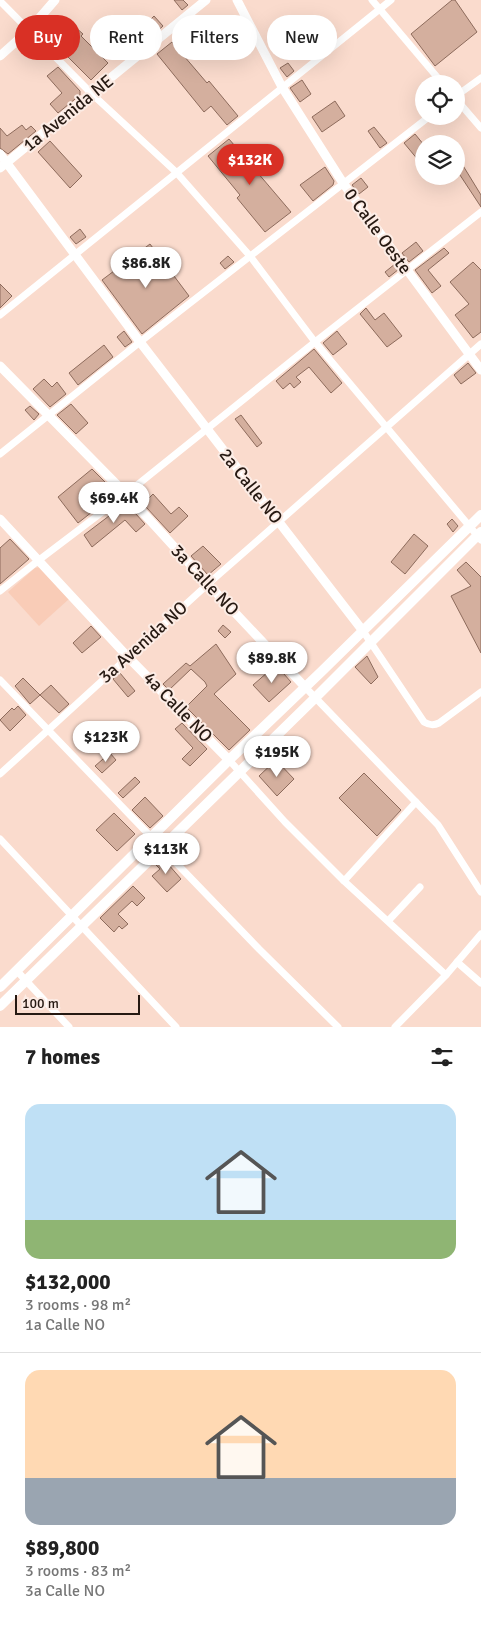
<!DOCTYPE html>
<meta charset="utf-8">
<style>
body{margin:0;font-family:Signika,sans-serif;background:#f6f6f6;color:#222;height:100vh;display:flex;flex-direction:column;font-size:19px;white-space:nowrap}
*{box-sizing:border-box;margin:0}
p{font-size:16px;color:#767676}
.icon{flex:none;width:28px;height:28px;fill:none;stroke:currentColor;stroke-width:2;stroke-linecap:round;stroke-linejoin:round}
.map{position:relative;height:1027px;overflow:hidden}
.side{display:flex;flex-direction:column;background:#fff;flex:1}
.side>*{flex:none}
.banner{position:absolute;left:15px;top:15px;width:451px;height:45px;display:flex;gap:10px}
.fabs{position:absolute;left:415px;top:75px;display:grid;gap:10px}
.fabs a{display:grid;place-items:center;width:50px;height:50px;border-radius:50%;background:#fff;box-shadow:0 5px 20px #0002;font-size:25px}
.scale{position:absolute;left:15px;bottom:12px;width:125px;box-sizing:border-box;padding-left:5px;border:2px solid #261912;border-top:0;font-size:14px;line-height:18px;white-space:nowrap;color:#261912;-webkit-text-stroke:4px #fcece5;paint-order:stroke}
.price{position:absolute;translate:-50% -42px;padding:0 11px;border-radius:18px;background:#fff;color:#222;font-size:16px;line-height:32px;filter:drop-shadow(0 1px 2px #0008)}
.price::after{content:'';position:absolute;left:50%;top:30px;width:15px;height:11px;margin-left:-8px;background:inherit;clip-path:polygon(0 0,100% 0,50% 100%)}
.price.active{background:#d93025;color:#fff}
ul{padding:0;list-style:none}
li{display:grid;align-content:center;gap:10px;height:265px;padding:0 25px}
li+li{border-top:1px solid #e0e0e0}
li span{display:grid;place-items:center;height:155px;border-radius:15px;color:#555}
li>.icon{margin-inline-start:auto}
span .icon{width:90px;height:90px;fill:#fffc;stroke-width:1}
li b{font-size:21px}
h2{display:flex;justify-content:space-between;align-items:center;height:60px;padding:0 25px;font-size:21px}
.chip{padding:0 18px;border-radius:22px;background:#fff;box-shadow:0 5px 20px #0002;font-size:18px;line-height:45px}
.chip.active{background:#d93025;color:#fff}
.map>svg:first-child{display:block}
.built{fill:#f9ccb7}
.building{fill:#d4af9e;stroke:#8d6b5c}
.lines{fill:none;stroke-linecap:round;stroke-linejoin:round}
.minor{stroke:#fff;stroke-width:7}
.tertiary{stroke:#fff;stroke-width:9}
.secondary{stroke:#fff;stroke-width:10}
.labels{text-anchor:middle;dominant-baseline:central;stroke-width:4;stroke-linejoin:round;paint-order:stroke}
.street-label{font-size:18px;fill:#261912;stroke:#fcece5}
</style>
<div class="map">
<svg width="481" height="1027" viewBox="0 0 481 1027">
<rect width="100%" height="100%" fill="#fadbcd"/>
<!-- built -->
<polygon class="built" points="40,567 69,599 39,626 8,592 35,568"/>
<!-- building -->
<g class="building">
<polygon points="174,0 183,0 188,5 182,10"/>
<polygon points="452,0 455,0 477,32 435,66 411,34"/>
<polygon points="154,16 163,26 148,40 139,31"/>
<polygon points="63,26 68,31 74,26 83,34 81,36 108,63 91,80 50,39"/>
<polygon points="172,42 207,83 209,81 238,116 227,125 211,106 204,112 157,54"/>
<polygon points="288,63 294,71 287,77 280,68"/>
<polygon points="58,67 80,91 80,95 58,113 50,104 62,93 47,76"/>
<polygon points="302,80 311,94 300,102 290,88"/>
<polygon points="335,101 345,116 322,132 312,117"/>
<polygon points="22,125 26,130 31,126 36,131 8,154 0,148 0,128 7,136"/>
<polygon points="374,127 387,143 380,148 368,131"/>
<polygon points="415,134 424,145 424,167 404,143"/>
<polygon points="229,139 291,212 265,232 237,198 240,195 208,156"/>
<polygon points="50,141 82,176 70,188 38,152"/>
<polygon points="462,164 481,195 481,207 456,169 456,167"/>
<polygon points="325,167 334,181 333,185 313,201 300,185"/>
<polygon points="361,178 368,187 359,194 352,185"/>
<polygon points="80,229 86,237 76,244 70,237"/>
<polygon points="416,242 423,251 409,262 402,253"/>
<polygon points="150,244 189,296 142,334 102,280"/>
<polygon points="444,248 449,253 428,270 441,286 432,293 415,270"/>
<polygon points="228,256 234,262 225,269 220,263"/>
<polygon points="473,262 481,270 481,332 473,338 455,315 469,304 450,282"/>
<polygon points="395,264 399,269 389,277 385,272"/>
<polygon points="0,284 12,296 0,308"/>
<polygon points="366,308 375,320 384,313 402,336 387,347 360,314"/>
<polygon points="124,331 132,342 125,347 117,337"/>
<polygon points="337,331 347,344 333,355 323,343"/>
<polygon points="104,345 113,357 78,385 69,373"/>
<polygon points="314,349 342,383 331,393 309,367 296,377 301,382 294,388 290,383 283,389 276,381"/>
<polygon points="468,363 476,373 461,384 454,375"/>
<polygon points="44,379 52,387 57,382 66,394 50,407 33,389"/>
<polygon points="71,404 88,423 76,434 57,415"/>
<polygon points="30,406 39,414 34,420 25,410"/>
<polygon points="241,415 262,443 257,447 235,419"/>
<polygon points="92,469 116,493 78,523 58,497"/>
<polygon points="141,489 149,498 153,494 171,514 179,507 188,516 170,533 134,494"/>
<polygon points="126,503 145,524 136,532 125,520 92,547 84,535"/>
<polygon points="452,519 458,526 453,532 447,524"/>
<polygon points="414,534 428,546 405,574 391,562"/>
<polygon points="10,539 29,559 0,584 0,548"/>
<polygon points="203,546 221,564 208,575 191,556"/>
<polygon points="466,562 481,577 481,653 451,596 471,586 457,570"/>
<polygon points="223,625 231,632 225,638 218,631"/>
<polygon points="91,626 101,637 82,653 73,643"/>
<polygon points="216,644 236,674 214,694 250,730 229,750 186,707 207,686 205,682 191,669 169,690 163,684 186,663 190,666"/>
<polygon points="367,656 378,677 371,684 355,667"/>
<polygon points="276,665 291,682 269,702 253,685"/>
<polygon points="120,673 135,691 128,697 113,679"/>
<polygon points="23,678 40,695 30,704 15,686"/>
<polygon points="51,685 69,704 59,713 40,695"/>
<polygon points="18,706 26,715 10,731 0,720 12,708 14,710"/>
<polygon points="182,723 207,749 190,766 182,759 193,748 175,729"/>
<polygon points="110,753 116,760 102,773 95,766"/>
<polygon points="276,760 294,779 277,796 259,776"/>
<polygon points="364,773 401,810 377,836 339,798"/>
<polygon points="135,777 140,782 123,798 118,793"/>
<polygon points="145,797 163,816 150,828 132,810"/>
<polygon points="114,813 135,834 117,851 96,830"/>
<polygon points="162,857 181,879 167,892 152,876 160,869 155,864"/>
<polygon points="133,886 145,898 137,906 132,901 118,914 128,924 122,929 119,926 114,932 100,918"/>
</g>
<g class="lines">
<!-- minor -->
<g class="minor">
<polyline points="372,0 443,84"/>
<polyline points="0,1 92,94 176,172 250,256 315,342 481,540"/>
<polyline points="456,96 481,78"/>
<polyline points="456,99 481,128"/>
<polyline points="0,315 391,0"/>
<polyline points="0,454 140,342 430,116"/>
<polyline points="0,591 39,560 126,494 315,342 481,212"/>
<path d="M363,631L424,722C429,725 433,726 439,723L481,692"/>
<polyline points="0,680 259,949 338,1027"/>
<polyline points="305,687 438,825 481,892"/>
<polyline points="229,760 285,822 344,881 446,975"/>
<polyline points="0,774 208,584 481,344"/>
<polyline points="0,839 176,1027"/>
<polyline points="344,881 416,802"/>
<polyline points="389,920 420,887"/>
<polyline points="457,962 481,983"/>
<polyline points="17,971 69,1027"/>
<polyline points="395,1027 446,975 481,934"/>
</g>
<!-- tertiary -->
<g class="tertiary">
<polyline points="237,0 282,87 343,183 481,370"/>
<polyline points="0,56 29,30 55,0"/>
<polyline points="0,154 140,342 363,631"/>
<polyline points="0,168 206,0"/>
<polyline points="0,366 126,494 208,584 305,687"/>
<polyline points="0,519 127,656 229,760"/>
</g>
<!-- secondary -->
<g class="secondary">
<polyline points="0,987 229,760 321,672 481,515"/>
<polyline points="0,1006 315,698 481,532"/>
</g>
</g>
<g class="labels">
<!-- street labels -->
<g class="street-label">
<text transform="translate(68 113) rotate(-39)">1a Avenida NE</text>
<text transform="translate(378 231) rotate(54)">0 Calle Oeste</text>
<text transform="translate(251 486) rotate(52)">2a Calle NO</text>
<text transform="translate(205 580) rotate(47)">3a Calle NO</text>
<text transform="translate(143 642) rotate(-42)">3a Avenida NO</text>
<text transform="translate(178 707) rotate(46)">4a Calle NO</text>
</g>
</g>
</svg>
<div class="fabs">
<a><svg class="icon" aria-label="locate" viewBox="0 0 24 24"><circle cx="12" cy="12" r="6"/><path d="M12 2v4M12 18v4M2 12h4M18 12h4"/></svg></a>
<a><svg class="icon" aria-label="layers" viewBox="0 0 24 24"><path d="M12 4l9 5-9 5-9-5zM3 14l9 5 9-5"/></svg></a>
</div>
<div class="scale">100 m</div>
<b class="price active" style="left:250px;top:186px">$132K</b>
<b class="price" style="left:146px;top:289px">$86.8K</b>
<b class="price" style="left:114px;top:524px">$69.4K</b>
<b class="price" style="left:272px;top:684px">$89.8K</b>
<b class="price" style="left:106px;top:763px">$123K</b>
<b class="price" style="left:277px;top:778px">$195K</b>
<b class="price" style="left:166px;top:875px">$113K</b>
<div class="banner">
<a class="chip active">Buy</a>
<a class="chip">Rent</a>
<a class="chip">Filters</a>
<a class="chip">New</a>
</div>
</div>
<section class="side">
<h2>7 homes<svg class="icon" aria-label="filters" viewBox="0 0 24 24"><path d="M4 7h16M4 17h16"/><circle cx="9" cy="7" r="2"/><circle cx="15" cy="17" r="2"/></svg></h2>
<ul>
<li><span style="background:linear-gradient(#bfe0f5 75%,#8fb573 0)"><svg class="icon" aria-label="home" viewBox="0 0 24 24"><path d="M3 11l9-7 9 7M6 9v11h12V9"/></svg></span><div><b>$132,000</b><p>3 rooms · 98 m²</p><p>1a Calle NO</p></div></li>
<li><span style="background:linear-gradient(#ffd9b3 70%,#9aa5b1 0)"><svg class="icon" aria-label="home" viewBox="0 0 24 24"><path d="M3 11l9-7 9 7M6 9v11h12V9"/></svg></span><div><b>$89,800</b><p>3 rooms · 83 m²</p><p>3a Calle NO</p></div></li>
</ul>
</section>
